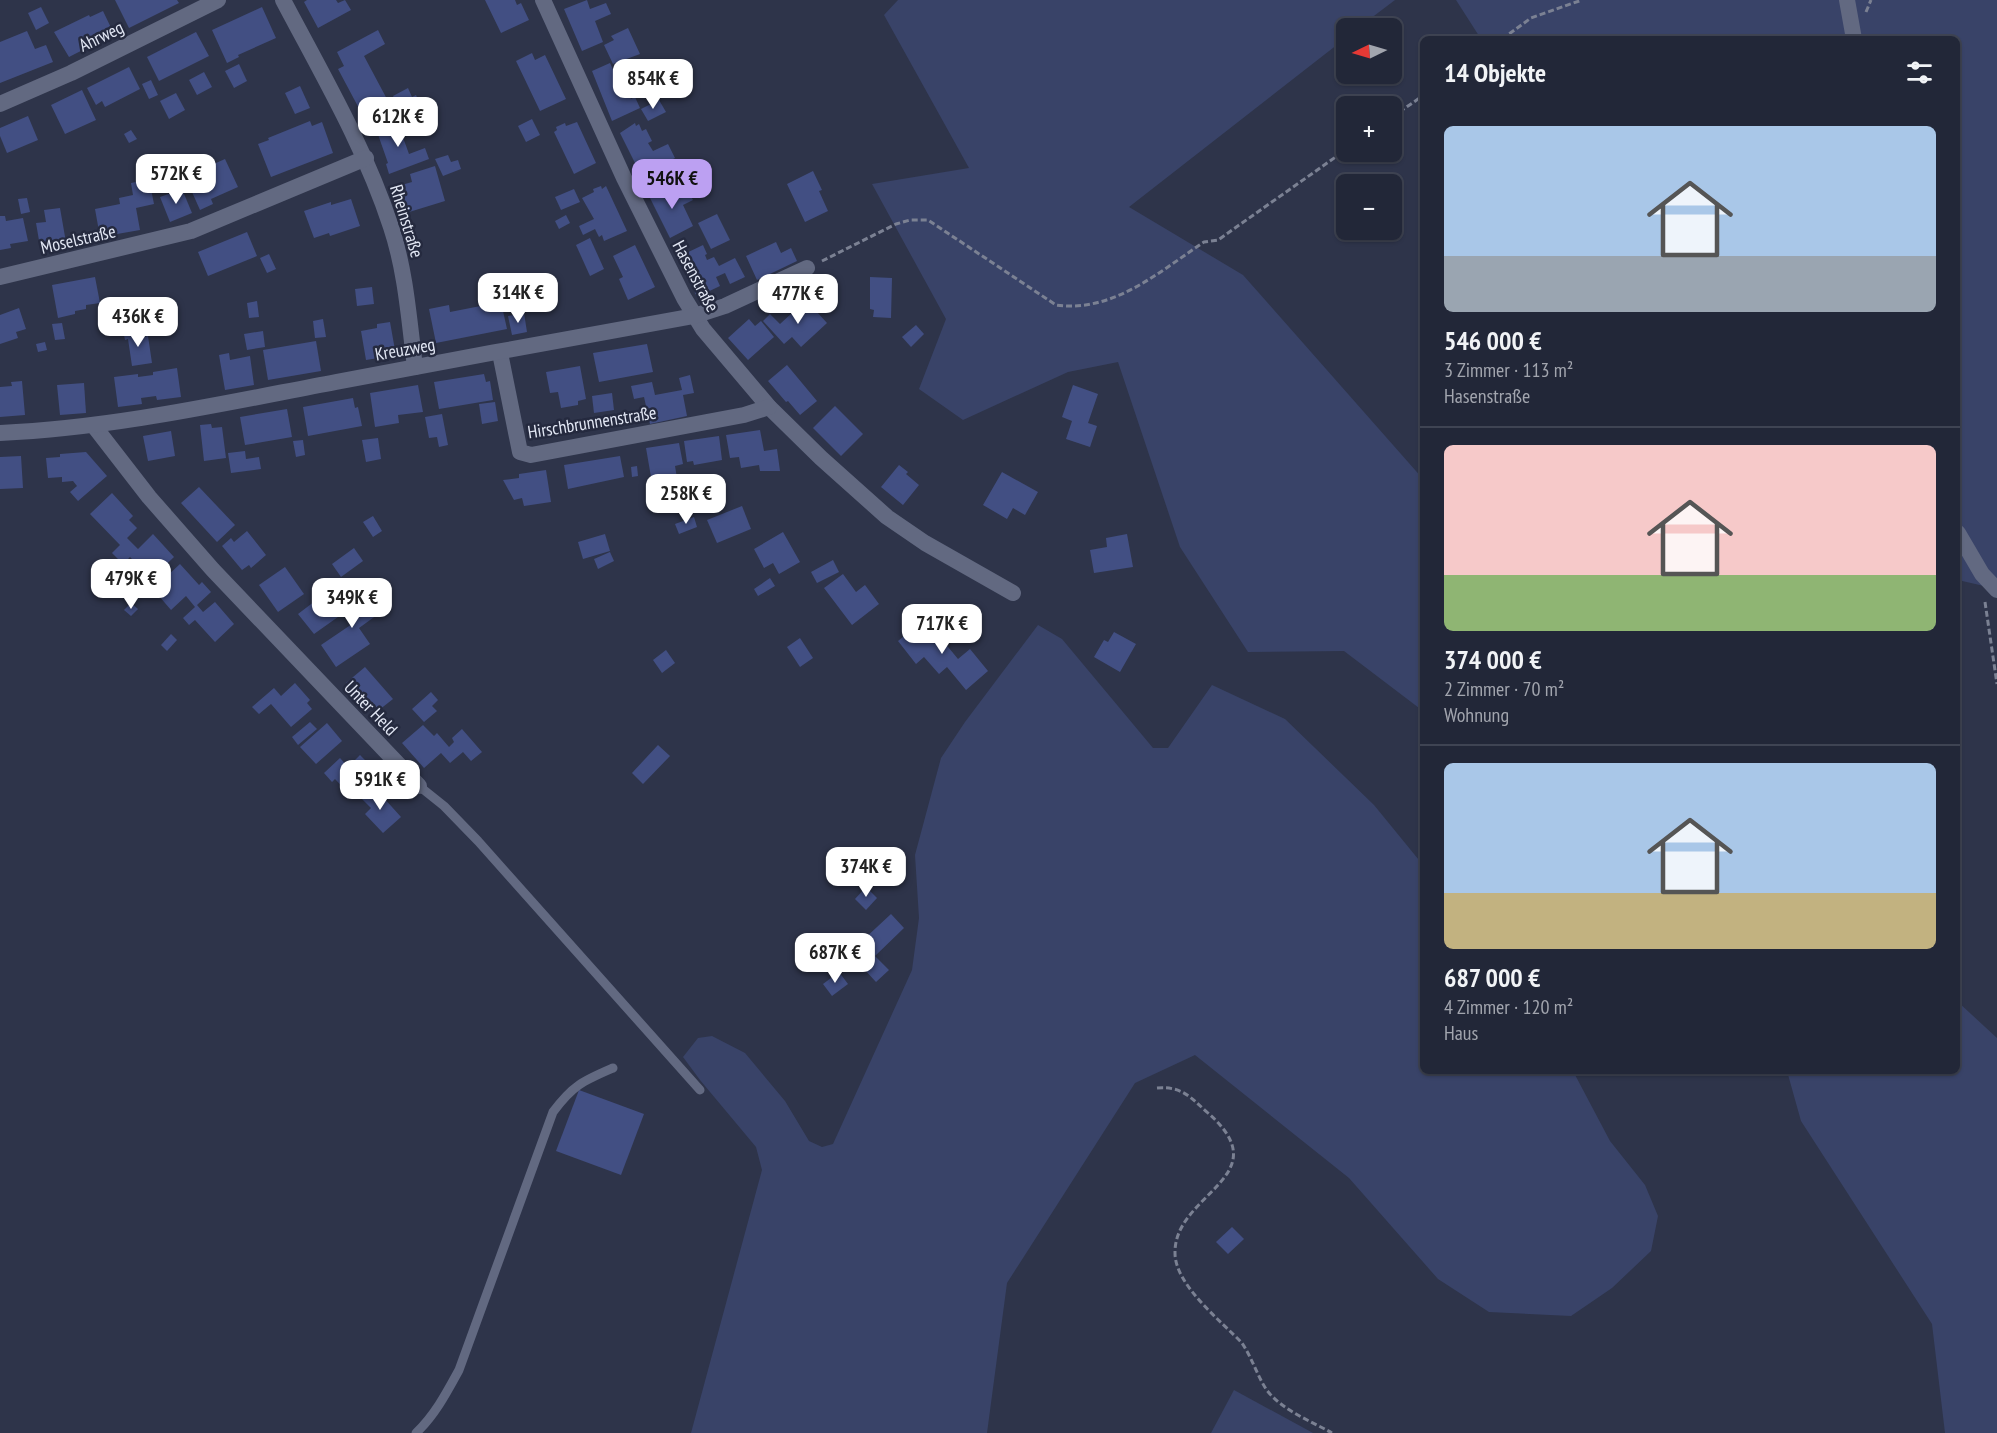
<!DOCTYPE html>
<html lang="de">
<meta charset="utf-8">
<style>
body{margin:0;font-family:"PT Sans Narrow",sans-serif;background:#2e3343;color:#f1f3f6;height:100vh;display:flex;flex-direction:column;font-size:22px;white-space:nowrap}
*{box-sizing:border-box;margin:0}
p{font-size:20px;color:#a2a5ae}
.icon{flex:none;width:33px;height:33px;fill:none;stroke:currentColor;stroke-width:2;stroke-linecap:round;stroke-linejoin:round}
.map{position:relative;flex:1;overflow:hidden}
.side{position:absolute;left:1420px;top:36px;width:540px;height:1038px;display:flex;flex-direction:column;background:#222738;border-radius:9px;box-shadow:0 2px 4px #0004,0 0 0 2px #3f4453}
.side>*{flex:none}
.needle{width:39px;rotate:265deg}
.buttons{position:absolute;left:1336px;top:18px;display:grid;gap:12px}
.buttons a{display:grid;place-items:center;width:66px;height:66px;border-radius:9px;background:#222738;box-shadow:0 2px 4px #0004,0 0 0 2px #3f4453;font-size:30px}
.price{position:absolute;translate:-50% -51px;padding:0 14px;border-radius:12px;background:#fff;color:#222;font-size:20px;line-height:39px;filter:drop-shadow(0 2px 3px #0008)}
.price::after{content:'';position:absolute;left:50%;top:36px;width:18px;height:14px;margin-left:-9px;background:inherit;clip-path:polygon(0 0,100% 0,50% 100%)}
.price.current{background:#bca0f2;color:#111}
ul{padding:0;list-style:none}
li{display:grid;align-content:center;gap:12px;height:318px;padding:0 24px}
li+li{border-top:2px solid #3f4453}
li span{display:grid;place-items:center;height:186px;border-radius:9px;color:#555}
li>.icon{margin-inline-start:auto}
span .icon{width:108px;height:108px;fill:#fffc;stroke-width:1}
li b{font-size:26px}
h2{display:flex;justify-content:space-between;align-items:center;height:72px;padding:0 24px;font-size:26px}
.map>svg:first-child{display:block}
.green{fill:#394368}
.building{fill:#424f83}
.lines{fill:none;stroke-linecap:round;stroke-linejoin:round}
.path{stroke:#7b8193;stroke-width:3;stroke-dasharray:6 3;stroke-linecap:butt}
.service{stroke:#626981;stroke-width:9}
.minor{stroke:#626981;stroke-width:16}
.secondary{stroke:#626981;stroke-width:16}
.labels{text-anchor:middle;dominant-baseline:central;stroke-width:5;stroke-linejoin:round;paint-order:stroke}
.street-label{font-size:18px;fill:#e2e7f4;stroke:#252a3f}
</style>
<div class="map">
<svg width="1997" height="1433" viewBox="0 0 1997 1433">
<rect width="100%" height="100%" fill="#2e344a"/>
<!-- green -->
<g class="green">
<polygon points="898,0 1395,0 1358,28 1347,28 1347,37 1129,207 1243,275 1423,479 1423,711 1344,651 1248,652 1180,547 1118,362 1068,372 963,420 919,389 946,319 872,184 969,168 884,15"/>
<polygon points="1456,0 1997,0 1997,589 1958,580 1958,39 1481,39"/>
<polygon points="1038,625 1062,639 1153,748 1168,748 1212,685 1285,719 1374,805 1423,865 1424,1071 1573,1071 1610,1141 1645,1185 1658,1216 1651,1251 1612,1288 1571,1316 1489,1312 1438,1279 1349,1178 1195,1055 1135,1083 1007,1283 987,1433 691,1433 762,1170 756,1147 700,1080 683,1057 698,1038 712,1036 745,1053 785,1101 809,1141 822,1147 833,1144 912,970 919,918 915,855 941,758 965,722"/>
<polygon points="1958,1002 1997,1038 1997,1433 1945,1433 1932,1324 1801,1121 1787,1071 1958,1071"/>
<polygon points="1234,1390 1313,1433 1211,1433"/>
</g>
<!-- building -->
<g class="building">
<polygon points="115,0 177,0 179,3 129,28"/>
<polygon points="307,0 336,0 338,3 345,0 351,10 318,28 304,2"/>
<polygon points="485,0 515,0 517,5 521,3 529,20 501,33"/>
<polygon points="587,0 590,9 606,3 611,14 595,21 603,42 582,51 564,9"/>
<polygon points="41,7 49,23 36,30 28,13"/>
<polygon points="262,7 276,38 238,55 239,57 227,63 212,30"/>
<polygon points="103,11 114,34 69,57 54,32 89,15 90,17"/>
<polygon points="628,28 640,54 613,64 604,45 614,40 611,36"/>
<polygon points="378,30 385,44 364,56 388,101 362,114 338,69 344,66 337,52"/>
<polygon points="27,31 35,49 46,45 53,62 0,83 0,42"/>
<polygon points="196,32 209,56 159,81 147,57"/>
<polygon points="532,53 535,60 545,55 566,99 540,111 516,61"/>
<polygon points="610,63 620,85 624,83 631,99 635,97 640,108 612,121 592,71"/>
<polygon points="239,64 247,81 234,88 225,71"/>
<polygon points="129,67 140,89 105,107 102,101 96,105 87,88"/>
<polygon points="204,72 212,87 197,95 189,80"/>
<polygon points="151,80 158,95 149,99 142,84"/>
<polygon points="300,86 310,108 295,114 285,93"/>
<polygon points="408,88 412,97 416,95 420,104 402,113 393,96"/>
<polygon points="82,90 96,120 65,134 51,105"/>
<polygon points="176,93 185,110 169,119 160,101"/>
<polygon points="659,100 666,112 648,121 641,109"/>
<polygon points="28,116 38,140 7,153 0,136 0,128"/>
<polygon points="396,118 409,154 425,148 429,159 389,174 386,164 388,163 375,126"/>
<polygon points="532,119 540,135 526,142 518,126"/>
<polygon points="310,121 312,126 322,122 333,153 271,177 258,144 269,140 268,138"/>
<polygon points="577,122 596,163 574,174 554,132 557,130 556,127 565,123 566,126"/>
<polygon points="635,123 636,126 639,124 642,131 646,129 652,141 648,143 653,151 668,144 675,158 641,175 620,133"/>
<polygon points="131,130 137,139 129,143 124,134"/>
<polygon points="448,155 451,162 458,160 461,169 443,176 435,159"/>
<polygon points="225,159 238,187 211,199 213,204 200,210 192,192 205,187 198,171"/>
<polygon points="435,166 445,201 406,213 398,186 412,182 410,174"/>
<polygon points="813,171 822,190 819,191 828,211 805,222 787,184"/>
<polygon points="149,179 154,204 136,208 140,230 100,237 95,209 120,204 119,198 133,195 131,183"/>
<polygon points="702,181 708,191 697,197 692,187"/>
<polygon points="672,184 678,197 688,191 693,200 683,205 693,226 670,238 649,196"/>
<polygon points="601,186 602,189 606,186 627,231 604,241 602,235 599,237 595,229 583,235 579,226 594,219 582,198 594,192 593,189"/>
<polygon points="182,189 192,213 170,222 160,197"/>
<polygon points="574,189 580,202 561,210 555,197"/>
<polygon points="27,198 30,212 21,214 18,199"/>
<polygon points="351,199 360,226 330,236 329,233 314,238 304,211 331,202 331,205"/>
<polygon points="60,208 67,248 41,252 36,223 46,222 44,210"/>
<polygon points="717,214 730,240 711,249 698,223"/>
<polygon points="566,215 570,223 559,229 555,221"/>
<polygon points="0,216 5,216 6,221 23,218 28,241 10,244 11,248 0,250"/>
<polygon points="247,232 257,256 208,276 198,252"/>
<polygon points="590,238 604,269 590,276 576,245"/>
<polygon points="776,242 781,253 791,248 797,261 757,280 746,256"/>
<polygon points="635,245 655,287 628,300 619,279 623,277 613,256"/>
<polygon points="703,245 707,254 705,255 707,260 714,257 719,266 735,258 745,277 730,284 725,273 716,277 720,286 697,297 678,257"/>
<polygon points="269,254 276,269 267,273 260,258"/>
<polygon points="95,277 100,303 86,305 86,309 75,311 75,314 58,318 52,285"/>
<polygon points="870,277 892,278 891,318 873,317 874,310 870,309"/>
<polygon points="372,287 374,304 357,306 355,289"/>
<polygon points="806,300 827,323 801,347 792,337 784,344 763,321 770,314 780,324"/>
<polygon points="257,301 259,317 249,318 247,303"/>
<polygon points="501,302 507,329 436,343 429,309 449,305 450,312"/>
<polygon points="19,308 26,329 16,332 18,338 0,344 0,315"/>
<polygon points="524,313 527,332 512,335 508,316"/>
<polygon points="323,319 326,337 315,338 313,321"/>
<polygon points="749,319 755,326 761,321 774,337 748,360 728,338"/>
<polygon points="390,322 395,350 390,351 391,356 366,360 361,331 377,328 377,324"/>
<polygon points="62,323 65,339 55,340 52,324"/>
<polygon points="916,325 924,334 911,347 902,337"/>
<polygon points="136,328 137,338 148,336 152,363 132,366 128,339 125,340 123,330"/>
<polygon points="263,331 265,347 247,350 244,334"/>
<polygon points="316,341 321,371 268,380 263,350"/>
<polygon points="45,342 47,350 38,352 36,344"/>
<polygon points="647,344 653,372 599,382 593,353"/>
<polygon points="229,353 230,360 250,356 254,385 225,390 219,355"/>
<polygon points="787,365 817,401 800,415 788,401 786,402 768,381"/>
<polygon points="580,366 586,399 578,401 578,405 561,408 558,392 550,393 546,372"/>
<polygon points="177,368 181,397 157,400 156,396 141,398 142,404 118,407 114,377 138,374 138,377 153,375 153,372"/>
<polygon points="484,374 486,382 490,381 493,400 439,409 434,382"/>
<polygon points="690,375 694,393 683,395 687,416 650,424 644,397 634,399 631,386 652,382 655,395 682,390 679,378"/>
<polygon points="22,381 25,415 0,417 0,387 12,386 11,382"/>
<polygon points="84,383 86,413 60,415 57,385"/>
<polygon points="418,385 423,412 398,415 399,423 375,427 370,393"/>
<polygon points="1073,385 1098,394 1088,423 1097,426 1090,447 1066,439 1072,421 1062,417"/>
<polygon points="612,393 614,410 594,413 592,396"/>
<polygon points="353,398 355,408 358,407 362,426 308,436 303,407"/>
<polygon points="495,402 498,421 482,424 479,404"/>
<polygon points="835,406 863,434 841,456 813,428"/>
<polygon points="287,409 292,437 245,445 240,417"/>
<polygon points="442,414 448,445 439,447 437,437 429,438 425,417"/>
<polygon points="211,424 212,428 222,427 226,458 204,461 200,425"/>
<polygon points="760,430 764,451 777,449 780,471 760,471 759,465 741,468 739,457 730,458 726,435"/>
<polygon points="171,431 175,456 148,461 143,436"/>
<polygon points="719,436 722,460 694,465 693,461 687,462 684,441"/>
<polygon points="378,438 381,459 366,462 362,440"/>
<polygon points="303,440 305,455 296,457 293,441"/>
<polygon points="679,443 683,464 675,466 678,484 659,487 657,475 651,477 646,448"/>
<polygon points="245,451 246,459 259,457 261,469 231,473 228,453"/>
<polygon points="86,452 107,476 78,501 70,492 77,486 73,481 62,482 62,477 48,478 46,458 60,457 60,454"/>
<polygon points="21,456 23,488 0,489 0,457"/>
<polygon points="620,456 624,477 568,489 564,465"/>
<polygon points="899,465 908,472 906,474 919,485 903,505 881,487"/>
<polygon points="637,466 638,476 632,477 631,467"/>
<polygon points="546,470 551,502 524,506 522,498 514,500 503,480 519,478 519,474"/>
<polygon points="1002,472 1038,492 1025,515 1013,508 1007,519 983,505"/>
<polygon points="199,487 235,525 217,542 181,503"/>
<polygon points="112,493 133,516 129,520 137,528 127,538 138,549 153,534 174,557 151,579 130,557 123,564 112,553 120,545 90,514"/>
<polygon points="742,506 751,529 717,543 707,520"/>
<polygon points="373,516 382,531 373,537 363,522"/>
<polygon points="694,517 697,527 679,534 675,524"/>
<polygon points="247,531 266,555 251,568 249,565 242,570 222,546 231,538 234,542"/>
<polygon points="783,532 800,562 779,574 773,563 764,568 754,549"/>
<polygon points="605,534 610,551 583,559 578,542"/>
<polygon points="1127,534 1133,567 1094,573 1090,550 1107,547 1106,538"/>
<polygon points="354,548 363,561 341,577 332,564"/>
<polygon points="610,552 614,561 598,569 594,559"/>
<polygon points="833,560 839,572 817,583 811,572"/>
<polygon points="180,564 199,585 202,582 211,592 197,605 203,612 215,602 234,624 215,642 195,620 189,625 183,618 195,607 186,596 171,610 153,589"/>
<polygon points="285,567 304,594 278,612 259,585"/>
<polygon points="843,574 856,592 865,585 879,604 852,625 824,588"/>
<polygon points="770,578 775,586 758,596 754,589"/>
<polygon points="361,580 373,598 368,601 377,615 359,628 370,644 336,667 321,645 355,622 349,614 360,607 348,588"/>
<polygon points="323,595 329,603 335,598 345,612 314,634 298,614"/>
<polygon points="131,603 138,609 131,616 124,610"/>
<polygon points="925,619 958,659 970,649 988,671 966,690 947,667 939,674 924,657 916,664 898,641"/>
<polygon points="1114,632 1136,644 1120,672 1094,657 1104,640 1108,642"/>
<polygon points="171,634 177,640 167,651 161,645"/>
<polygon points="800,638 813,658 800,667 787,647"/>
<polygon points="666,650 675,663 662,673 653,660"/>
<polygon points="365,667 393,699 379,710 372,702 366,707 346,683"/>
<polygon points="295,683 310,700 307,703 312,709 291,727 271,704 259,714 252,707 274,688 281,696"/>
<polygon points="431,692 438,700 432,706 437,711 424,722 412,709"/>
<polygon points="310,722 317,729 298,745 292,737"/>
<polygon points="327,723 342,741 316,764 300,747"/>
<polygon points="423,725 434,736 437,733 449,747 454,742 452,738 462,729 482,752 471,761 463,752 450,763 441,753 424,768 402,743"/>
<polygon points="658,745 670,756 643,784 632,773"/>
<polygon points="360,755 376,771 350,795 335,779 332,782 324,773 340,758 348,767"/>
<polygon points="374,787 401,817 383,833 365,814 371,808 362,799"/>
<polygon points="866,887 877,898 866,910 855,899"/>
<polygon points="891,914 904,928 875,956 889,970 876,982 852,956 866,944 863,940"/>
<polygon points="839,972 848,984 832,996 823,984"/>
<polygon points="579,1090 644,1114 621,1175 556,1151"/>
<polygon points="1232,1227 1244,1239 1228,1254 1216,1242"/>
</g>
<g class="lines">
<!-- path -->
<g class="path">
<polyline points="1866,12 1871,0"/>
<polyline points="1502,39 1531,18 1582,0"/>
<polyline points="1392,117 1424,95"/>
<path d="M822,261L896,224L910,220H928L1056,305C1113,313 1159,272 1204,242L1218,240L1347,149"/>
<polyline points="1985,602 1997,684"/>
<path d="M1157,1088C1182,1086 1190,1097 1208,1113C1281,1177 1174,1193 1175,1253C1175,1285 1221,1321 1242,1343C1252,1358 1257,1375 1266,1389C1281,1410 1311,1421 1332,1433"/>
</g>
<!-- service -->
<g class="service">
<polyline points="419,786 444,806 478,841 700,1090"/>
<path d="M416,1433C435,1415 447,1392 459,1370L553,1112C573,1085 583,1081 613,1068"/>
</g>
<!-- minor -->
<g class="minor">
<path d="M283,0C322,74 365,147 391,227C406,272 409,320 415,367"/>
<polyline points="543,0 624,178 684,298 703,329 769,407 821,458 887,517 925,543 1013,593"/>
<polyline points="0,104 71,73 218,0"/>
<polyline points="0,277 191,231 366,158"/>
<polyline points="500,353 520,452 531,455 744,415 769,407"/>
<polyline points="94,426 149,497 213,570 419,786"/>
<path d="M0,433C114,428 225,403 336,382C455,359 575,338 694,316L725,306L807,268"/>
</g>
<!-- secondary -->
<g class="secondary">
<polyline points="1847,0 1854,39"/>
<polyline points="1958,533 1982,574 1997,590"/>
</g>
</g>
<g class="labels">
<!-- street labels -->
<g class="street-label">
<text transform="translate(101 36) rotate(-26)">Ahrweg</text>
<text transform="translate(407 221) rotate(73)">Rheinstraße</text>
<text transform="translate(78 239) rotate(-13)">Moselstraße</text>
<text transform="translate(696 276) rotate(62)">Hasenstraße</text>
<text transform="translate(405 349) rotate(-10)">Kreuzweg</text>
<text transform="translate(592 422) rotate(-9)">Hirschbrunnenstraße</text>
<text transform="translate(371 708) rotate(46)">Unter Held</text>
</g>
</g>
</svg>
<div class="buttons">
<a><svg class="needle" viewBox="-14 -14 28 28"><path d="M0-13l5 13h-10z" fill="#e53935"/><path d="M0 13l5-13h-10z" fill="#a2a5ae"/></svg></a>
<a>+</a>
<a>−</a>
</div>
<b class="price" style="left:653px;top:110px">854K €</b>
<b class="price" style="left:398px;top:148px">612K €</b>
<b class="price" style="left:176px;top:205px">572K €</b>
<b class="price current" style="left:672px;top:210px">546K €</b>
<b class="price" style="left:518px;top:324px">314K €</b>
<b class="price" style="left:798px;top:325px">477K €</b>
<b class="price" style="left:138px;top:348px">436K €</b>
<b class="price" style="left:686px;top:525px">258K €</b>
<b class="price" style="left:131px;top:610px">479K €</b>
<b class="price" style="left:352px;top:629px">349K €</b>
<b class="price" style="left:942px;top:655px">717K €</b>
<b class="price" style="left:380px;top:811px">591K €</b>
<b class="price" style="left:866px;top:898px">374K €</b>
<b class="price" style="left:835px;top:984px">687K €</b>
<section class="side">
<h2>14 Objekte<svg class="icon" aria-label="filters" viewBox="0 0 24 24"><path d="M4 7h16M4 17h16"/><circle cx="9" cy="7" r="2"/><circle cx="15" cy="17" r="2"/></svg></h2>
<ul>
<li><span style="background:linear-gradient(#a9c7e8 70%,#9aa5b1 0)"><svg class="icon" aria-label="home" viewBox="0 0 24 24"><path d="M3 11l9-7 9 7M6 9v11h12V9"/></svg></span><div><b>546 000 €</b><p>3 Zimmer · 113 m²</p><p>Hasenstraße</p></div></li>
<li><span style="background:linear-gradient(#f6c9c9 70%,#8fb573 0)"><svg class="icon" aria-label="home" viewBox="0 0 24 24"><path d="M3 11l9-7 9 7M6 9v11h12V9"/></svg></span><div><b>374 000 €</b><p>2 Zimmer · 70 m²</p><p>Wohnung</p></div></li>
<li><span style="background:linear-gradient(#a9c7e8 70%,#c2b280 0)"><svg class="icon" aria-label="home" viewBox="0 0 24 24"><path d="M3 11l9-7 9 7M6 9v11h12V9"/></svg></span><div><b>687 000 €</b><p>4 Zimmer · 120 m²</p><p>Haus</p></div></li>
</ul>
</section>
</div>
